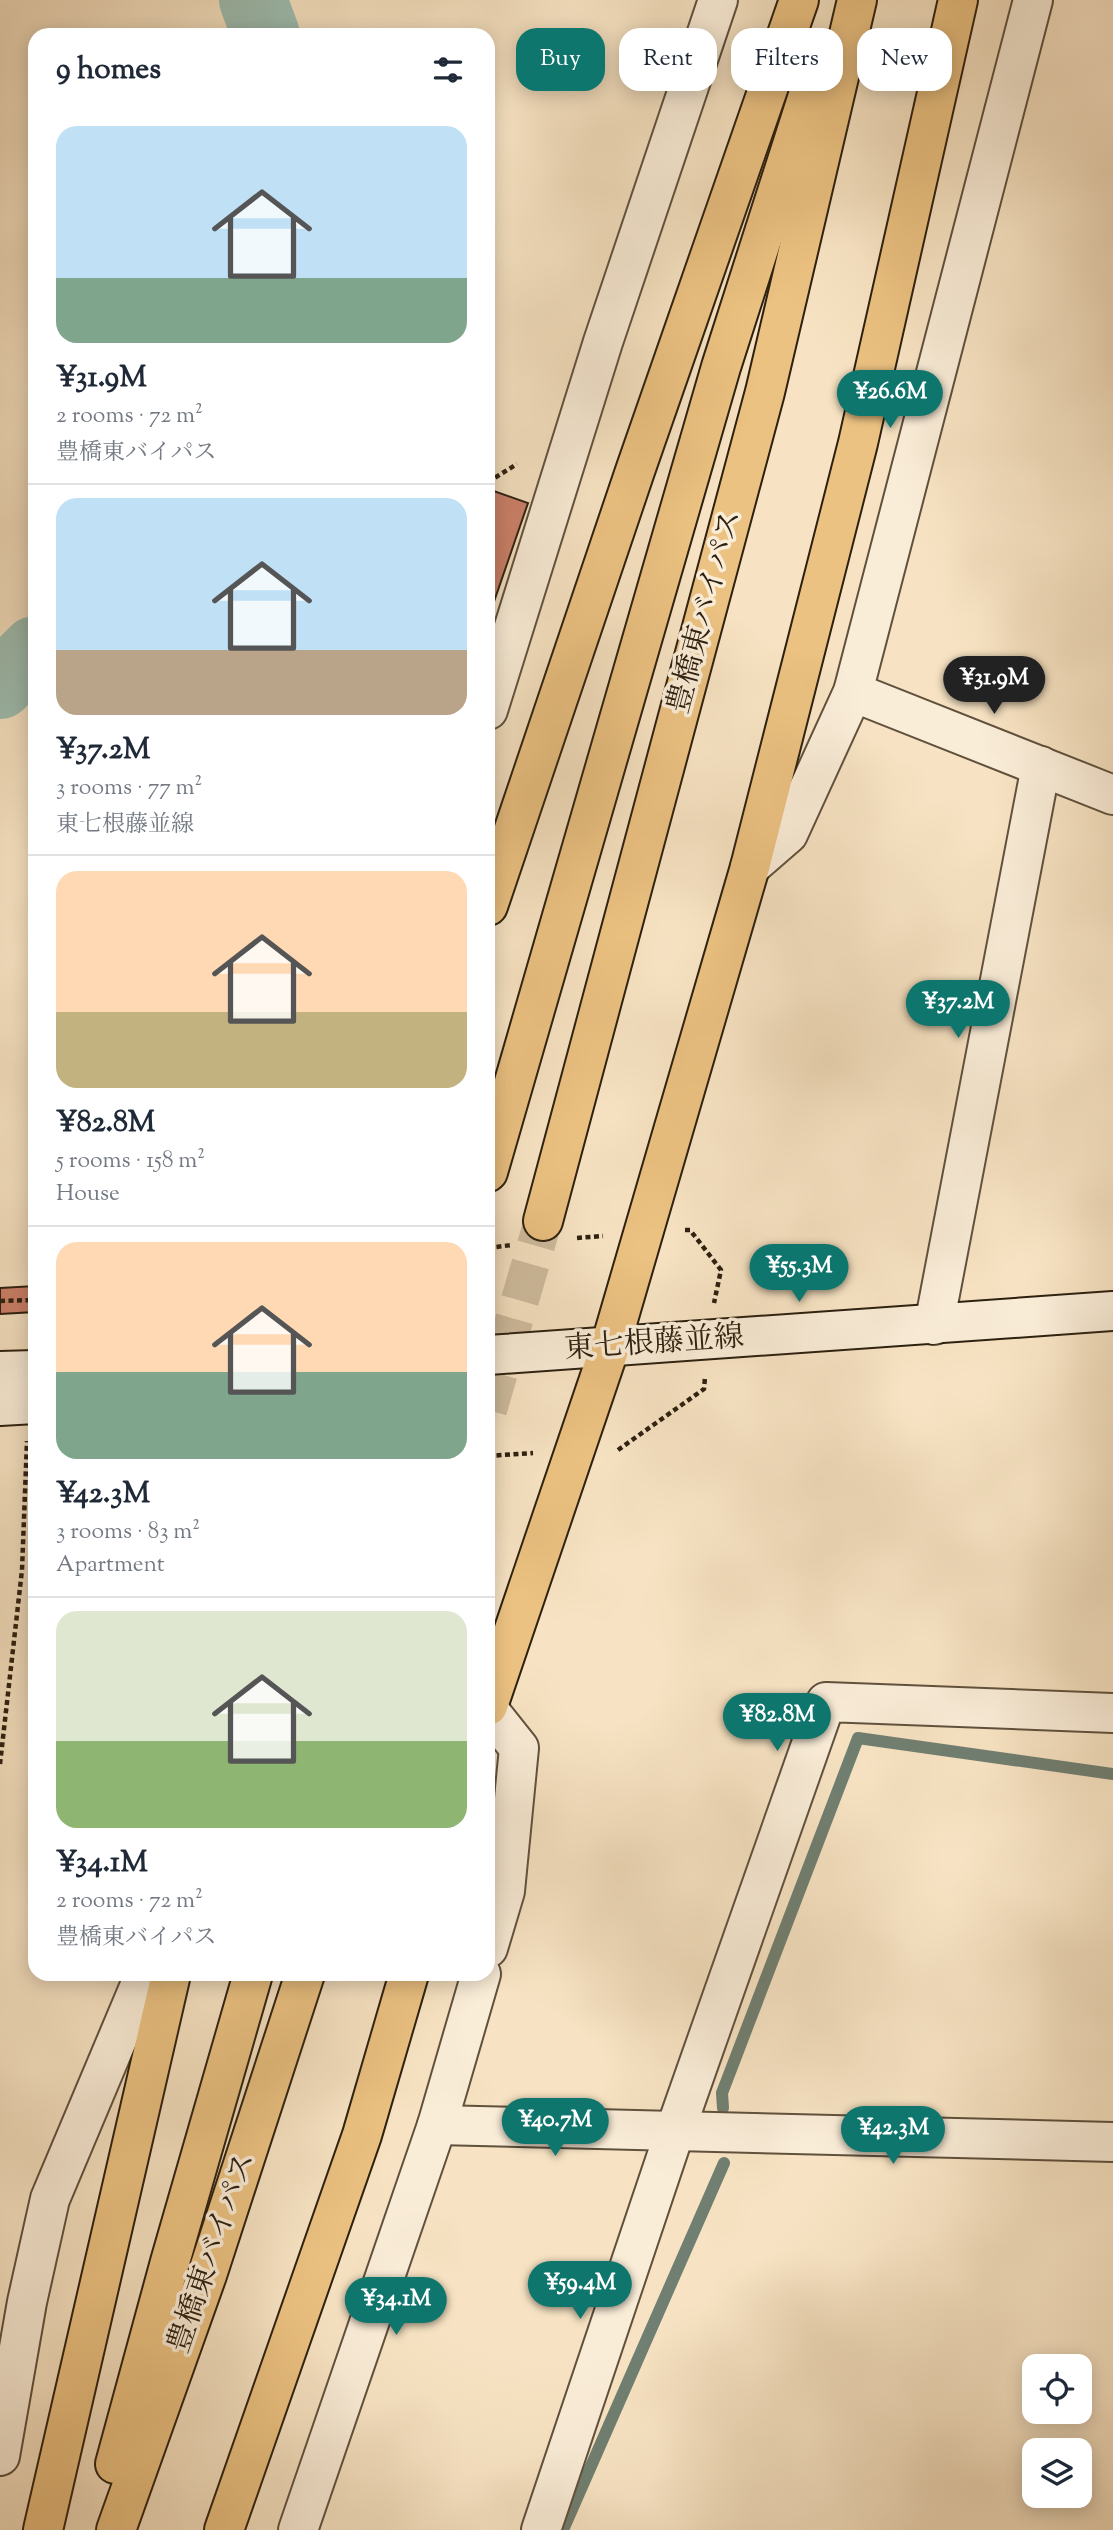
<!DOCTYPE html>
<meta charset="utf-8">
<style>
body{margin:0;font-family:"Sorts Mill Goudy","Noto Serif JP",serif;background:#f6f6f7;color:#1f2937;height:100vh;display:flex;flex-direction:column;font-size:26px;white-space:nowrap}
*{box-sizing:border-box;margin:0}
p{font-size:23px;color:#747a83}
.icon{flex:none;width:38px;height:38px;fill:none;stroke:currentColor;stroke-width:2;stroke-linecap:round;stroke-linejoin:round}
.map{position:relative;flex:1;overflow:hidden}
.panel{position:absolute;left:28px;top:28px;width:467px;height:1953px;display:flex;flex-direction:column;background:#fff;border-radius:21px;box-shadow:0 4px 18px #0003}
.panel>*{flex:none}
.banner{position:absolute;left:516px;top:28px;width:492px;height:63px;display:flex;gap:14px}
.buttons{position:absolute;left:1022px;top:2354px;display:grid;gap:14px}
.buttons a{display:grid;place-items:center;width:70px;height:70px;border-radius:14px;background:#fff;box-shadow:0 4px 18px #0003;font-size:35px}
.price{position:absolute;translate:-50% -60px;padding:0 16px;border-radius:24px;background:#0f766e;color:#fff;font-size:23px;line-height:46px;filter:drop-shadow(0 2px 4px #0008)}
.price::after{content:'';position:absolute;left:50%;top:42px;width:21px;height:16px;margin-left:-10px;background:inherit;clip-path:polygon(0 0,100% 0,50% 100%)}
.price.current{background:#222;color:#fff}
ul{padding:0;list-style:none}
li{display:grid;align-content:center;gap:14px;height:371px;padding:0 28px}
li+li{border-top:2px solid #e0e1e3}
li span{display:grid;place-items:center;height:217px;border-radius:21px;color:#555}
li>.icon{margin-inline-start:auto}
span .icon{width:126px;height:126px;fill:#fffc;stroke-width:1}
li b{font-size:30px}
h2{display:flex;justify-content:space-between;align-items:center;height:84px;padding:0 28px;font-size:30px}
.tag{padding:0 24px;border-radius:21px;background:#fff;box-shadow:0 4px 18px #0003;font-size:24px;line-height:63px}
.tag.current{background:#0f766e;color:#fff}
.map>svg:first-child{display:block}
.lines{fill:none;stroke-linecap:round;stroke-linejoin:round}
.stream{stroke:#707f71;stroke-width:12}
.river{stroke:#9dbeb2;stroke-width:68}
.building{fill:#cd816a;stroke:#2d2010;stroke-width:2}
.highway-tunnel{stroke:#cfbc9f;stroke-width:38;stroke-dasharray:38 19;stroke-linecap:butt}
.street-casing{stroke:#60513d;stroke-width:42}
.secondary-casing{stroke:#2d2010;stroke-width:42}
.highway-casing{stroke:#2d2010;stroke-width:42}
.path{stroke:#2d2010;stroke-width:4.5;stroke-dasharray:5 3.5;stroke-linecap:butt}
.street{stroke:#faedd8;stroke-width:38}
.secondary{stroke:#faedd8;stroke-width:38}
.highway{stroke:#ecc282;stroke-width:38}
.labels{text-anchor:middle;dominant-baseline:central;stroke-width:7;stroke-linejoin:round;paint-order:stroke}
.street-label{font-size:30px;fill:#2d2010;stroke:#faedd8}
</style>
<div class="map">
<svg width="1113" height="2530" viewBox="0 0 1113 2530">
<rect width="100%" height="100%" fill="#f7e3c3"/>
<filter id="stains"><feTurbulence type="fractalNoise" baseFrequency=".00286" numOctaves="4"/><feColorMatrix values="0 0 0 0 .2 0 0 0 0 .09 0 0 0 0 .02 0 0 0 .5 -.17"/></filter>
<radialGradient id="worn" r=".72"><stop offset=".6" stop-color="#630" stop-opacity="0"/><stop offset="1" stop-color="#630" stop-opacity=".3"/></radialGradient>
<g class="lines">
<!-- stream -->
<g class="stream">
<polyline points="723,2108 722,2093 858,1738 1113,1774"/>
<polyline points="563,2530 724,2163"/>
</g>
<!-- river -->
<g class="river">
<polyline points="253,0 266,35"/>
<polyline points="0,685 35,650"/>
</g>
</g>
<!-- building -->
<g class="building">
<polygon points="488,489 528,503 488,619"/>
<polygon points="35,1286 35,1312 0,1314 0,1288"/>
</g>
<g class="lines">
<!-- highway-tunnel -->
<polyline class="highway-tunnel" points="488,1410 543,1221"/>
<!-- street casing -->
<g class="street-casing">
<g id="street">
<polyline points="853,692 1113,795"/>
<polyline points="488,710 603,342 718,0"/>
<polyline points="750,867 788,834 853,692 1033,0"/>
<polyline points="934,1325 1041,766"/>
<polyline points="488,1709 519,1748 505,1891 488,1948"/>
<polyline points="437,2125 1113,2142"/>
<polyline points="0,2456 27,2302 50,2199 141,1983 152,1974"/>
<polyline points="298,2530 437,2125 481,1974"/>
<polyline points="541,2530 675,2131 826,1702 1113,1713"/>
</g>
</g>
<!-- secondary casing -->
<g class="secondary-casing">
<g id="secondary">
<polyline points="488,1355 1113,1311"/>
<polyline points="0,1371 35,1370"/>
<polyline points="0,1406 35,1404"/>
</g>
</g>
<!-- highway casing -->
<g class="highway-casing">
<g id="highway">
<polyline points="488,906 635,471 799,0"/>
<polyline points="488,1172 721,367 819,61"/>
<polyline points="543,1221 765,392 857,0"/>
<polyline points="488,1706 610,1347 750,867 858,443 958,0"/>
<polyline points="115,2464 170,2262 253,1974"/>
<polyline points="43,2530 171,1974"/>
<polyline points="116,2530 207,2275 305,1974"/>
<polyline points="224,2530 362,2135 409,1974"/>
</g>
</g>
<!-- path -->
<g class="path">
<polyline points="488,482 517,464"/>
<polyline points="685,1230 690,1230 721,1270 714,1303"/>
<polyline points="577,1238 603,1236"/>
<polyline points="488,1248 512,1245"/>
<polyline points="0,1301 35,1300"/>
<polyline points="618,1450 704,1389 705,1377"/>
<polyline points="488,1456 533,1453"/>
<polyline points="0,1764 22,1570 27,1441"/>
</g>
<!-- street -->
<use href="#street" class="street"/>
<!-- secondary -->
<use href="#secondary" class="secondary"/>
<!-- highway -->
<use href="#highway" class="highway"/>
</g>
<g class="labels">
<!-- street labels -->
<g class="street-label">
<text transform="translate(706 612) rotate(-75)">豊橋東バイパス</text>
<text transform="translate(654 1344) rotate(-4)">東七根藤並線</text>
<text transform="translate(213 2253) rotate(-71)">豊橋東バイパス</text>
</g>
</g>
<rect width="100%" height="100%" filter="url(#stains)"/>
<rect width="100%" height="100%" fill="url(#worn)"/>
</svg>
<div class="buttons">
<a><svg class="icon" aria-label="locate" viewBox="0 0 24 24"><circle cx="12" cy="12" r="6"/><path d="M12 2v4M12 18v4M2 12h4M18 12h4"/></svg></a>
<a><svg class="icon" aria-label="layers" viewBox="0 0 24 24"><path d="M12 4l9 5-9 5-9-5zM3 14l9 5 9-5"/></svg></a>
</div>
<b class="price" style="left:890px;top:430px">¥26.6M</b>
<b class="price current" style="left:994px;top:716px">¥31.9M</b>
<b class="price" style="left:958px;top:1040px">¥37.2M</b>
<b class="price" style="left:799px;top:1304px">¥55.3M</b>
<b class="price" style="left:777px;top:1753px">¥82.8M</b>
<b class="price" style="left:555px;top:2158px">¥40.7M</b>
<b class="price" style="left:893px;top:2166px">¥42.3M</b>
<b class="price" style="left:580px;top:2321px">¥59.4M</b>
<b class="price" style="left:396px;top:2337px">¥34.1M</b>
<div class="banner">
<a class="tag current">Buy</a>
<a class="tag">Rent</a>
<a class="tag">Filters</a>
<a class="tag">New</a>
</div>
<section class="panel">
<h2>9 homes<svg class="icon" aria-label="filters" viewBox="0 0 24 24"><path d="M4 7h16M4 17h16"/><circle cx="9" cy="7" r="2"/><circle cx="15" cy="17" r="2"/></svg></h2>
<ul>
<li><span style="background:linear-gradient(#bfe0f5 70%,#7fa58c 0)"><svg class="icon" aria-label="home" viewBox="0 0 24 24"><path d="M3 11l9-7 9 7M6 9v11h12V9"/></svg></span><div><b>¥31.9M</b><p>2 rooms · 72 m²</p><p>豊橋東バイパス</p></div></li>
<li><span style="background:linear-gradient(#bfe0f5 70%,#b9a48a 0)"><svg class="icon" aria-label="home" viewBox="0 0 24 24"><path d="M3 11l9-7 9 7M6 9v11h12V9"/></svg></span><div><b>¥37.2M</b><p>3 rooms · 77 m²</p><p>東七根藤並線</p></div></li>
<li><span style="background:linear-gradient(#ffd9b3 65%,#c2b280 0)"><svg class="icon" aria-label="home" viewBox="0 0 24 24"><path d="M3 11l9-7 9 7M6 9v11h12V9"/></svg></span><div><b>¥82.8M</b><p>5 rooms · 158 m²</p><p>House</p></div></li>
<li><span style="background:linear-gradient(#ffd9b3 60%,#7fa58c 0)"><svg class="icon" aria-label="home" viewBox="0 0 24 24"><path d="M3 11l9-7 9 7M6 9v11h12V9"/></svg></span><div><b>¥42.3M</b><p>3 rooms · 83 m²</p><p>Apartment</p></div></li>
<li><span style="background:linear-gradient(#dfe7d0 60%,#8fb573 0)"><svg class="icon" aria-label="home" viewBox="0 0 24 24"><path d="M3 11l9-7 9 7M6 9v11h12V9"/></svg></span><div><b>¥34.1M</b><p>2 rooms · 72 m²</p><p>豊橋東バイパス</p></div></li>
</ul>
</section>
</div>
